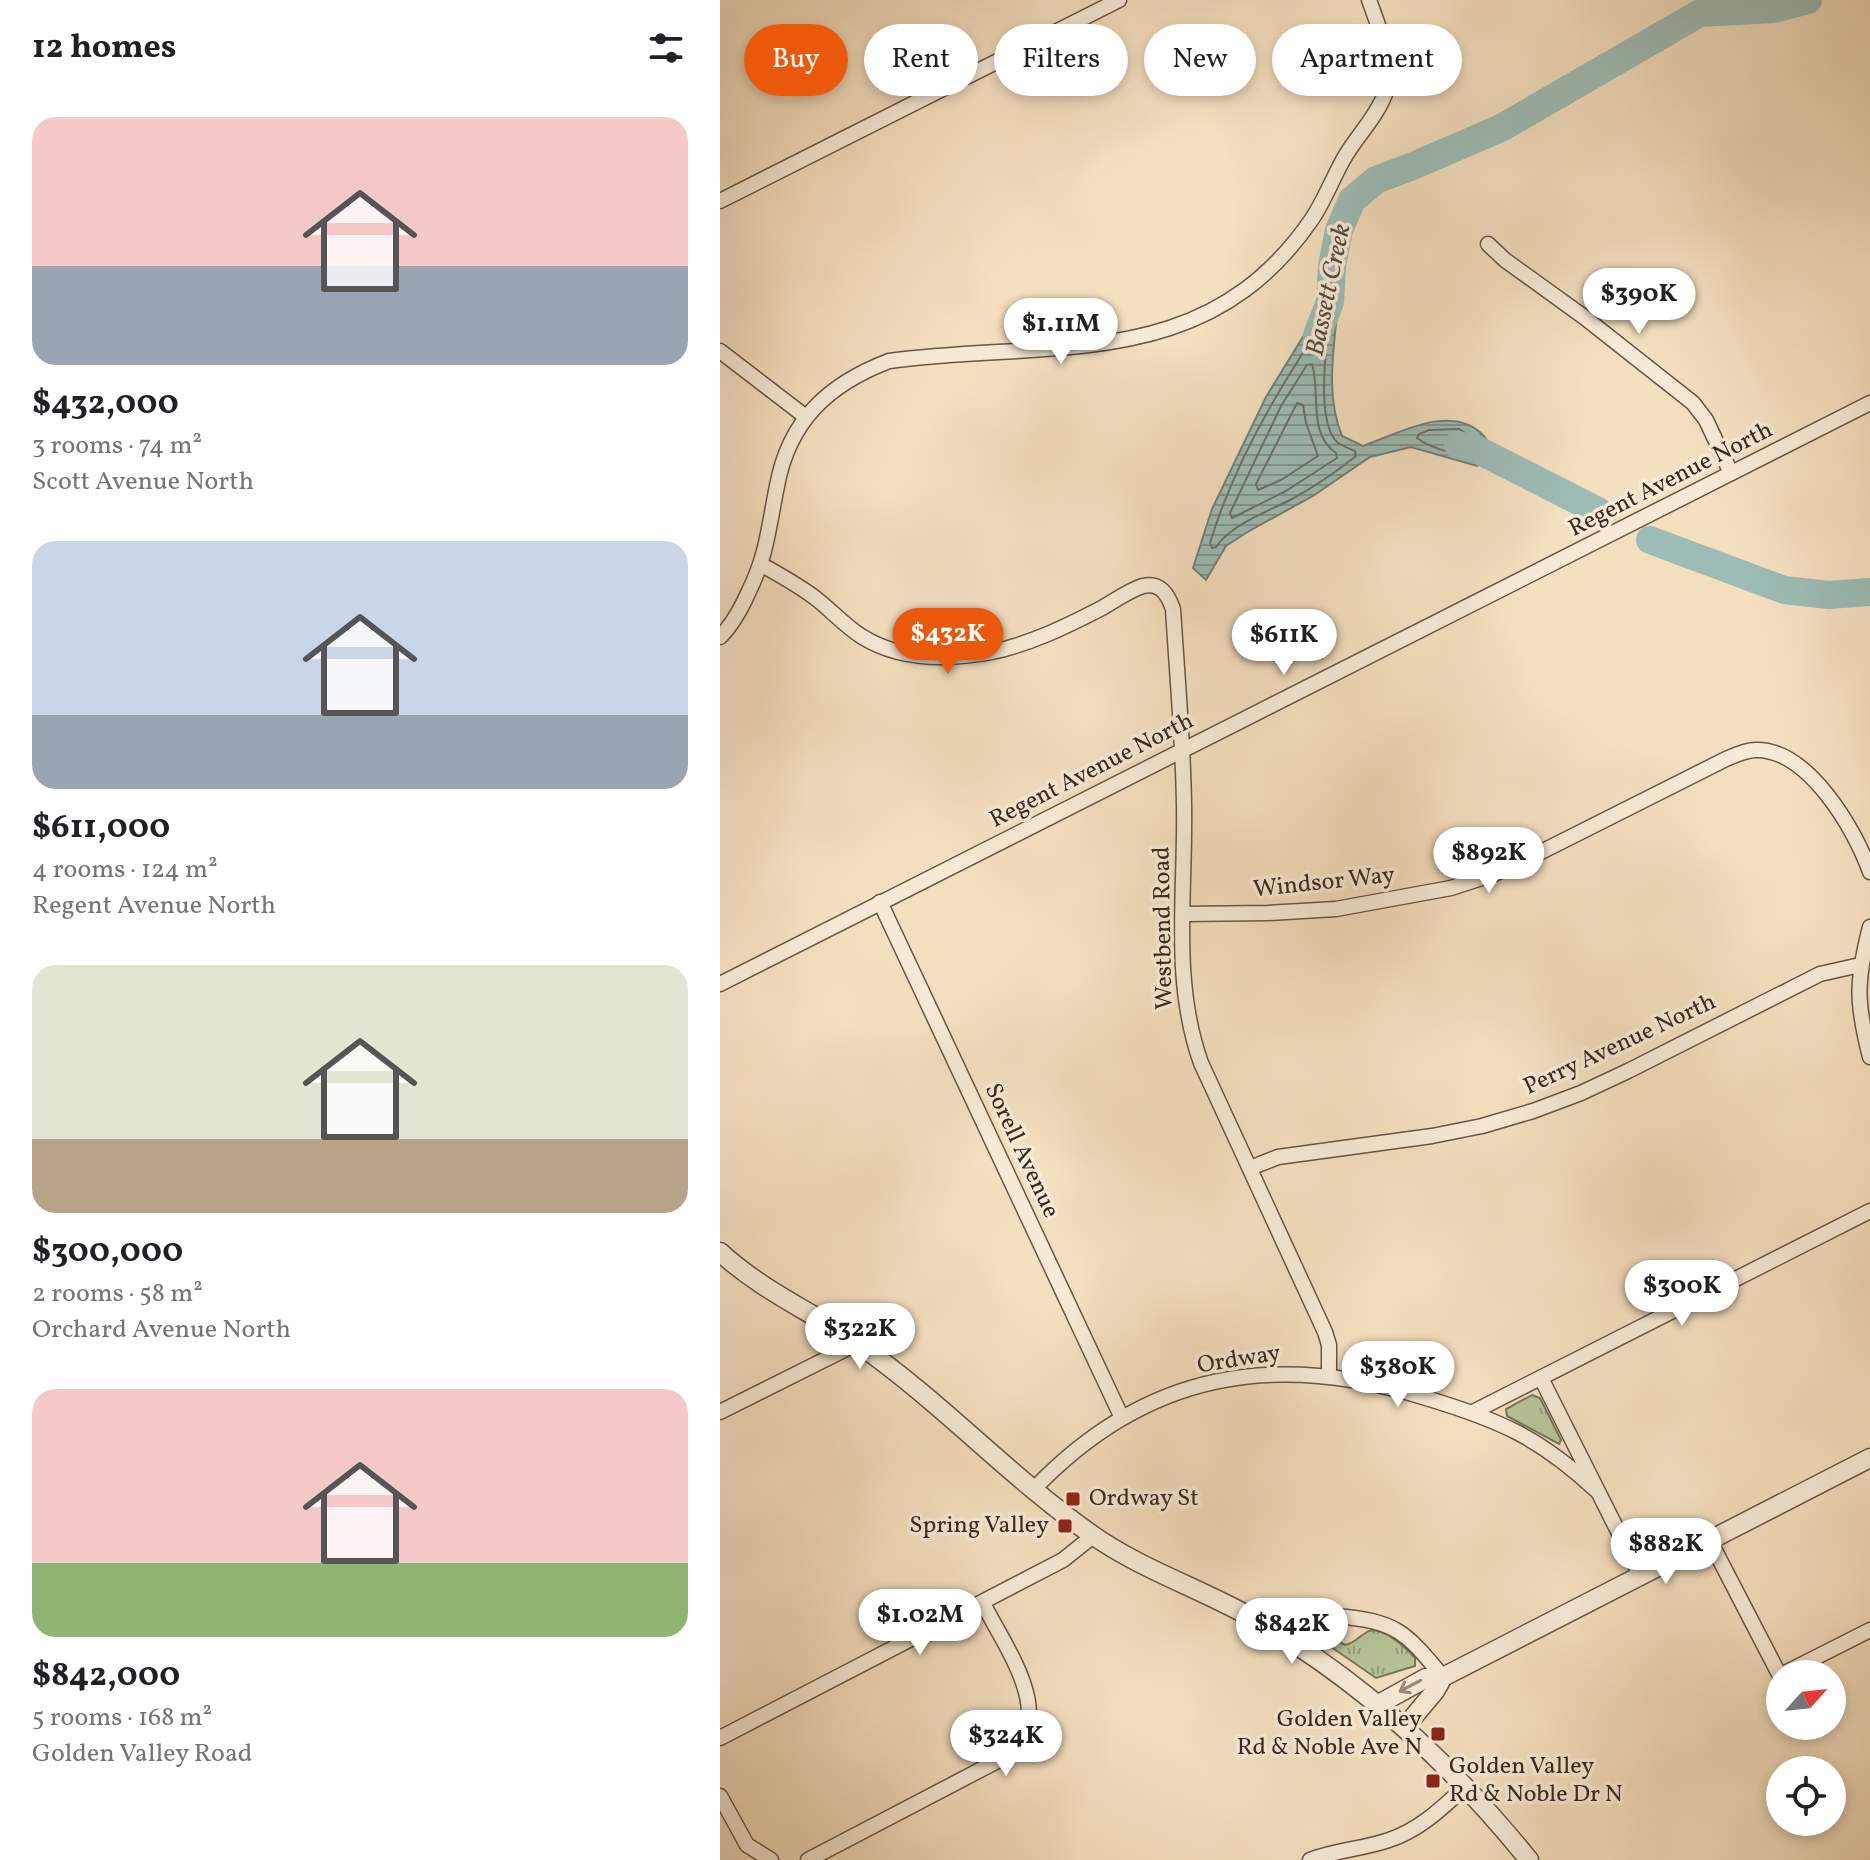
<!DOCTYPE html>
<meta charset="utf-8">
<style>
body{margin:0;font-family:Vollkorn,serif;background:#f6f6f6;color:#202124;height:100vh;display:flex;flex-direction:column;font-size:30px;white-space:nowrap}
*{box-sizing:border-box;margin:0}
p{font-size:26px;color:#757577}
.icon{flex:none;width:44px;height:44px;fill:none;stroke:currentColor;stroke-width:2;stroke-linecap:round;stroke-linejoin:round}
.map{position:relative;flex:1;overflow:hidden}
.drawer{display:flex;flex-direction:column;background:#fff;width:720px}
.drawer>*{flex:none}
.banner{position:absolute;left:24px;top:24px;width:760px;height:72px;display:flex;gap:16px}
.needle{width:52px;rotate:63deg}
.buttons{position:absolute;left:1046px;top:1660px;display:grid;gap:16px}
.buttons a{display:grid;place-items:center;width:80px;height:80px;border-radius:50%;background:#fff;box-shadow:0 4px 12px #0003;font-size:40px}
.price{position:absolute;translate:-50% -68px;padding:0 18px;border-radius:28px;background:#fff;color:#222;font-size:26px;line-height:52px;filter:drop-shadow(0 2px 4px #0008)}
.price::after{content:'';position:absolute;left:50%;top:48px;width:24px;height:18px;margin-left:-12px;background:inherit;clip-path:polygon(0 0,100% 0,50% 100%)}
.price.current{background:#ea580c;color:#fff}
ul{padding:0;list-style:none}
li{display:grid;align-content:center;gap:16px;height:424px;padding:0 32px}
li span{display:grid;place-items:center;height:248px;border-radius:24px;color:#555}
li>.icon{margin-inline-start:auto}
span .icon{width:144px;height:144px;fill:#fffc;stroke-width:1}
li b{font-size:34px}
h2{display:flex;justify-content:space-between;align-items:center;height:96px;padding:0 32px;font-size:34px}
.chip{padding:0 28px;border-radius:36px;background:#fff;box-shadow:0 4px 12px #0003;font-size:28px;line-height:72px}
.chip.current{background:#ea580c;color:#fff}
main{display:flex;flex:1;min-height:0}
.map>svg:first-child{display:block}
.grass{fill:url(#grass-tufts);stroke:#78765a;stroke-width:2}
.water{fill:url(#water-rules);stroke:#758178;stroke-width:2}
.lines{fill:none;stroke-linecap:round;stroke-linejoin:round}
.shore{stroke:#6c7268;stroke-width:2}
.river{stroke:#9cbcb5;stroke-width:28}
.minor-casing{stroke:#695645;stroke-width:17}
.tertiary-casing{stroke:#695645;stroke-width:21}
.minor{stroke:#f8ead5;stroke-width:14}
.tertiary{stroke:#f8ead5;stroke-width:18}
.oneway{stroke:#9a8978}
.poi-dot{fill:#8f2418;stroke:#f8ead5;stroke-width:3}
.labels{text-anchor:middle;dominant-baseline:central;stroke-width:7;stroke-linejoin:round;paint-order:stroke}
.street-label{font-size:24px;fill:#3b281c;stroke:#f8ead5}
.poi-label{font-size:24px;fill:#3b281c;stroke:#f8ead5;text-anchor:start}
.water-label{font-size:26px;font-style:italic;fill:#534d42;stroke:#f8ead5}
</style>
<main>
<section class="drawer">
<h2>12 homes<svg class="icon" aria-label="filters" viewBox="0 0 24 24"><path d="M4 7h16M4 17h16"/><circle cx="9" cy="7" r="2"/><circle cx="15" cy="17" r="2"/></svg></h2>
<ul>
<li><span style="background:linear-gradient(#f6c9c9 60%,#9aa5b1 0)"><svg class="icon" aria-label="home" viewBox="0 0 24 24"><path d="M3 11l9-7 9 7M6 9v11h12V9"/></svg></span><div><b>$432,000</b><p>3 rooms · 74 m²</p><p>Scott Avenue North</p></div></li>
<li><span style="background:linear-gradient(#c9d6e8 70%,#9aa5b1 0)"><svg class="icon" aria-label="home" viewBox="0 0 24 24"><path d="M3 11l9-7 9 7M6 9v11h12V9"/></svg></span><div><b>$611,000</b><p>4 rooms · 124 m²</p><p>Regent Avenue North</p></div></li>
<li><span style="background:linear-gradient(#dfe7d0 70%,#b9a48a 0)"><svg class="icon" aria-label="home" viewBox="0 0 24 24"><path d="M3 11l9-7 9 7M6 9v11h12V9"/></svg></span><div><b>$300,000</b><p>2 rooms · 58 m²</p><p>Orchard Avenue North</p></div></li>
<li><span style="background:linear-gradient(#f6c9c9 70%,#8fb573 0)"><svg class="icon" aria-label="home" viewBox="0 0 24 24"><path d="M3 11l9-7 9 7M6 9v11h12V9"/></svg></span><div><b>$842,000</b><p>5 rooms · 168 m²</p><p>Golden Valley Road</p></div></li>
</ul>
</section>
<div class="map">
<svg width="1150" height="1860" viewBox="0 0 1150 1860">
<defs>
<pattern id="grass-tufts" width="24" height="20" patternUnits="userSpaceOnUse" patternTransform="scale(2)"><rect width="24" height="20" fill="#b5c397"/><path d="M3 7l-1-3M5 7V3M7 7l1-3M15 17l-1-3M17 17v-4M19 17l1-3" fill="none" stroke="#949e7a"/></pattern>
<pattern id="water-rules" width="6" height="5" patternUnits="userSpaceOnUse" patternTransform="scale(2)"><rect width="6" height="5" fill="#9cbcb5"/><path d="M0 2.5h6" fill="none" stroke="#809992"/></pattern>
</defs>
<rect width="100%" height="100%" fill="#f4dfbf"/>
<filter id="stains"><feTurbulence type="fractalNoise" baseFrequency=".0025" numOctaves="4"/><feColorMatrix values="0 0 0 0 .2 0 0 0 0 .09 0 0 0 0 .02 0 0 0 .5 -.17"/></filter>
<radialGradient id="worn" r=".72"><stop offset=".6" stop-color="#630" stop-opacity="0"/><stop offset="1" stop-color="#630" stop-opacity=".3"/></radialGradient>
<!-- grass -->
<g class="grass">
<polygon points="812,1395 820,1398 841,1440 839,1444 787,1416 786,1409"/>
<path d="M593,1622L602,1633L625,1645C635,1643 638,1637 647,1632C661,1624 686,1648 695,1658V1666L656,1678L588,1631Z"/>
</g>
<!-- water -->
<path class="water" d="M605,301L618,304C614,349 605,394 622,436L643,446C677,434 730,403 762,434C767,439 772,448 776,454L757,466L691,447L650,457L593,496L529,531L506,546L486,580L473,568L492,509L546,397Z"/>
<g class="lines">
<!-- shore -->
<g class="shore">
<path d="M603,322L608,326C606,352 596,424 618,443C623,446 630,449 635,451L636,456C616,472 594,487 572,499C547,512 512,524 496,547L492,548L490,543C509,480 541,419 576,364C585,350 593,334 603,322Z"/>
<path d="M592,364C601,392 587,433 616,453L617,458L566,491L512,518L510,513L561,406L587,365Z"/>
<polygon points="577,403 583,405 586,423 598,456 561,480 538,490 536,484"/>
<path d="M739,429L756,439L763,449L762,454C749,461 708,447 697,438L699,434L709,430Z"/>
</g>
<!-- river -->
<g class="river">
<polyline points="597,335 610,302 612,266 619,230 632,200 656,180 693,166 781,128 980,13 1054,9 1088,0"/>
<polyline points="738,445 754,448 878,511"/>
<polyline points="930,540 1064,590 1109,595 1150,592"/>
</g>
<!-- minor casing -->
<g class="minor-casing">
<g id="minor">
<polyline points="0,201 399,0"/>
<polyline points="768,244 785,260 864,317 973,403 986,420 1011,473"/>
<polyline points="0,351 86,417"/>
<path d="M42,565C60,575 78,585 94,597C110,609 124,625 141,636C180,661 228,660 272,652C310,644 345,627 380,609C393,602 409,590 423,586C441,582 448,595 453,609C457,674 463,739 464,804C466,891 451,979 481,1063L605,1332L609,1345V1375"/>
<path d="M0,637C12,625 22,607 29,591C47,555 49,525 57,486C69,420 109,384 169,361C331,339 485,375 592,219C604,201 612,180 623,160C635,138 656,118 665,94C675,64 659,28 649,0"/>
<polyline points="160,902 402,1418"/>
<path d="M463,914L548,913L616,909L731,888L774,874L815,855L1006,759C1015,755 1026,750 1036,750C1088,749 1135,829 1150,872"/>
<path d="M1150,927C1136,982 1136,1002 1150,1057"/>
<polyline points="0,984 1150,403"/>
<polyline points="530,1168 558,1157 712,1136 762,1126 813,1111 861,1093 908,1071 1100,974 1140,965"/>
<polyline points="821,1378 920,1575"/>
<polyline points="0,1412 138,1343"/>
<polyline points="753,1412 1150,1211"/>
<path d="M314,1489C427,1371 555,1351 706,1398C779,1420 819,1437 876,1490"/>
<polyline points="990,1541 1060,1676"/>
<path d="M615,1616C676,1621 685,1631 723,1677"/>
<polyline points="1063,1674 1150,1630"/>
<polyline points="0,1738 343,1560 373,1536"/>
<polyline points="0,1796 27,1845 51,1860"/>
<path d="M88,1860L283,1758C342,1721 285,1648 263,1603"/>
<path d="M590,1860C616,1850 643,1849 669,1840C700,1830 723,1807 746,1786"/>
</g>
</g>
<!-- tertiary casing -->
<g class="tertiary-casing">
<g id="tertiary">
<path d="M0,1252C42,1291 95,1313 141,1346C222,1403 290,1477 371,1534C419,1568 476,1587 527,1615C638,1677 729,1761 809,1860"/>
<polyline points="659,1704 706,1678 723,1677 1150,1458"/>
<polyline points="685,1727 715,1691 723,1677"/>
</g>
</g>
<!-- minor -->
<use href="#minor" class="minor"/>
<!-- tertiary -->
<use href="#tertiary" class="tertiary"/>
</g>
<!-- one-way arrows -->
<defs><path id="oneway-shaft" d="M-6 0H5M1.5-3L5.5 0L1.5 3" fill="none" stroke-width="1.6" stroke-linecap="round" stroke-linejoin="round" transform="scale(2)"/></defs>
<use class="oneway" href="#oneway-shaft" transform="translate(690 1686) rotate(152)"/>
<!-- markers -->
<g class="poi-dot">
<rect x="345" y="1491" width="16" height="16" rx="4"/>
<rect x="337" y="1518" width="16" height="16" rx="4"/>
<rect x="710" y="1726" width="16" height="16" rx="4"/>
<rect x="705" y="1773" width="16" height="16" rx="4"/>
</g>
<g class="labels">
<!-- street labels -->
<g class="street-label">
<text transform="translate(951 480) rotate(-27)">Regent Avenue North</text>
<text transform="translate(372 771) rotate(-27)">Regent Avenue North</text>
<text transform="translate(604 883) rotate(-6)">Windsor Way</text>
<text transform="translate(444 928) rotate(-91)">Westbend Road</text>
<text transform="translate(900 1045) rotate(-25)">Perry Avenue North</text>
<text transform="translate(301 1151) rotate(65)">Sorell Avenue</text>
<text transform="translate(519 1360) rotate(-9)">Ordway</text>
</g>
<!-- poi labels -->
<g class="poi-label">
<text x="369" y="1499">Ordway St</text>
<text x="329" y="1526" text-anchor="end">Spring Valley</text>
<text x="702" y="1720" text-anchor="end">Golden Valley<tspan x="702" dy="28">Rd &amp; Noble Ave N</tspan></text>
<text x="729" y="1767">Golden Valley<tspan x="729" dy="28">Rd &amp; Noble Dr N</tspan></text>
</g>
<!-- water labels -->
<g class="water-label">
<text transform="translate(609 290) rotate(-78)">Bassett Creek</text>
</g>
</g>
<rect width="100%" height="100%" filter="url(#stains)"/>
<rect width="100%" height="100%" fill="url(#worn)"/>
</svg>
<div class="buttons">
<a><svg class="needle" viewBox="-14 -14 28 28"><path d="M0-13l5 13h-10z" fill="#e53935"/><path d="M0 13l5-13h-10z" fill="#757577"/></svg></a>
<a><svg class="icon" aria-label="locate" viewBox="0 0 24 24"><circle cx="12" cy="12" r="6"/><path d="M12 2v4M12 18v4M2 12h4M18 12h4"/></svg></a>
</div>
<b class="price" style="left:919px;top:336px">$390K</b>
<b class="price" style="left:341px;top:366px">$1.11M</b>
<b class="price current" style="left:228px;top:676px">$432K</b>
<b class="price" style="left:564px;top:677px">$611K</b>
<b class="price" style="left:769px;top:895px">$892K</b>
<b class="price" style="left:962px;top:1328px">$300K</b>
<b class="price" style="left:140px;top:1371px">$322K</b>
<b class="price" style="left:678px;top:1409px">$380K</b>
<b class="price" style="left:946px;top:1586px">$882K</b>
<b class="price" style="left:200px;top:1657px">$1.02M</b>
<b class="price" style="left:572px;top:1666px">$842K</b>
<b class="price" style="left:286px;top:1778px">$324K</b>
<div class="banner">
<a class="chip current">Buy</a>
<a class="chip">Rent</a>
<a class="chip">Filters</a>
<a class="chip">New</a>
<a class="chip">Apartment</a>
</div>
</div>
</main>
